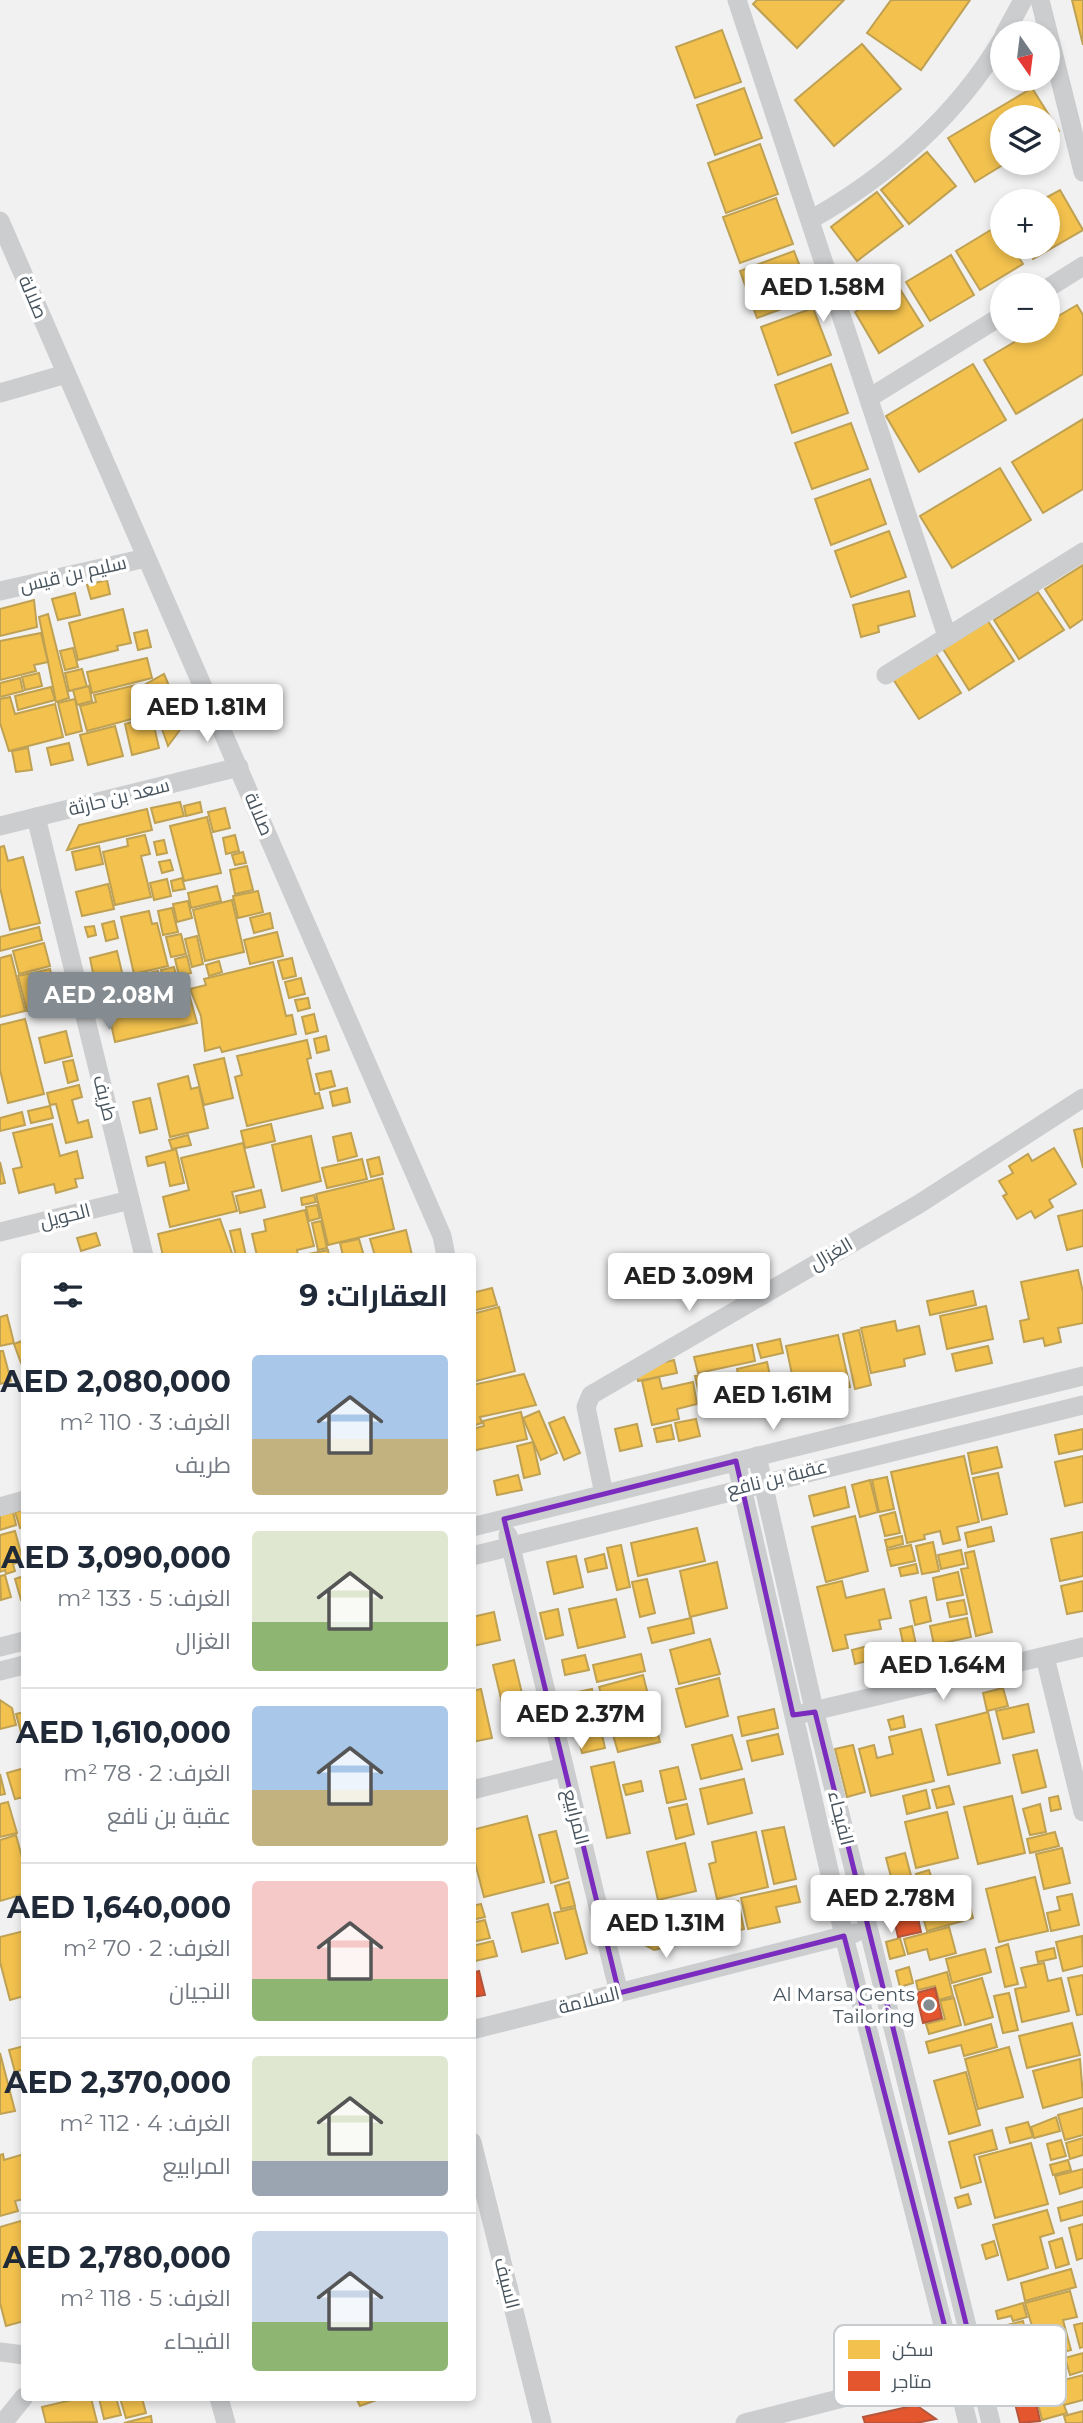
<!DOCTYPE html>
<html lang="ar">
<meta charset="utf-8">
<style>
body{margin:0;font-family:Montserrat,Cairo,sans-serif;background:#f2f2f3;color:#1f2937;direction:rtl;height:100vh;display:flex;flex-direction:column;font-size:26px;white-space:nowrap}
*{box-sizing:border-box;margin:0}
p{font-size:23px;color:#747a83}
.icon{flex:none;width:38px;height:38px;fill:none;stroke:currentColor;stroke-width:2;stroke-linecap:round;stroke-linejoin:round}
.map{position:relative;flex:1;overflow:hidden;direction:ltr}
.panel{position:absolute;left:21px;top:1253px;width:455px;height:1148px;display:flex;flex-direction:column;background:#fff;border-radius:7px;box-shadow:0 4px 10px #0003;direction:rtl}
.panel>*{flex:none}
.needle{width:46px;rotate:166deg}
.controls{position:absolute;left:990px;top:21px;display:grid;gap:14px}
.controls a{display:grid;place-items:center;width:70px;height:70px;border-radius:50%;background:#fff;box-shadow:0 4px 10px #0003;font-size:35px}
.price{position:absolute;translate:-50% -60px;padding:0 16px;border-radius:7px;background:#fff;color:#222;font-size:23px;line-height:46px;filter:drop-shadow(0 2px 4px #0008)}
.price::after{content:'';position:absolute;left:50%;top:42px;width:21px;height:16px;margin-left:-10px;background:inherit;clip-path:polygon(0 0,100% 0,50% 100%)}
.price.active{background:#848c91;color:#fff}
ul{padding:0;list-style:none}
li{display:flex;align-items:center;gap:21px;height:175px;padding:0 28px}
li+li{border-top:2px solid #e0e1e3}
li span{display:grid;place-items:center;flex:none;width:196px;height:140px;border-radius:7px;color:#555}
li>.icon{margin-inline-start:auto}
span .icon{width:84px;height:84px;fill:#fffc;stroke-width:1}
li b{font-size:30px}
h2{display:flex;justify-content:space-between;align-items:center;height:84px;padding:0 28px;font-size:30px}
.map>svg:first-child{display:block}
.homes{fill:#f2c14e;stroke:#bfa153;stroke-width:2}
.shops{fill:#e4572e;stroke:#b5563c;stroke-width:2}
.lines{fill:none;stroke-linecap:round;stroke-linejoin:round}
.minor{stroke:#cbcdcf;stroke-width:19}
.marked{fill:none;stroke:#7b2cbf;stroke-width:5;stroke-linejoin:round}
.poi-dot{fill:#848c91;stroke:#fff;stroke-width:2.5}
.labels{text-anchor:middle;dominant-baseline:central;stroke-width:7;stroke-linejoin:round;paint-order:stroke}
.street-label{font-size:19px;fill:#48555e;stroke:#fff}
.poi-label{font-size:19px;fill:#48555e;stroke:#fff;text-anchor:end}
.key{fill:#fff;stroke:#c8cccf;stroke-width:2}
.key-label{font-size:19px;fill:#48555e}
</style>
<div class="map">
<svg width="1083" height="2423" viewBox="0 0 1083 2423">
<rect width="100%" height="100%" fill="#f2f1f1"/>
<!-- homes -->
<g class="homes">
<polygon points="757,0 844,0 797,48 753,4"/>
<polygon points="891,0 970,0 921,70 867,33"/>
<polygon points="1072,0 1083,0 1083,45"/>
<polygon points="722,30 741,82 695,98 676,47"/>
<polygon points="862,44 901,89 834,146 795,100"/>
<polygon points="744,88 762,138 715,155 697,105"/>
<polygon points="1032,88 1059,131 1048,138 1048,117 1003,117 1003,163 1006,163 975,182 948,138"/>
<polygon points="760,144 778,194 726,213 708,163"/>
<polygon points="927,152 956,186 909,224 881,190"/>
<polygon points="1060,190 1083,230 1033,259 1026,247 1048,247 1048,201 1040,201"/>
<polygon points="877,192 903,226 857,261 831,227"/>
<polygon points="776,198 793,244 740,263 723,217"/>
<polygon points="999,225 1003,231 1003,247 1012,247 1023,264 980,290 956,251"/>
<polygon points="794,251 812,298 757,318 740,271"/>
<polygon points="951,255 974,295 930,321 906,282"/>
<polygon points="898,286 923,326 879,353 855,312"/>
<polygon points="1077,305 1083,315 1083,374 1016,414 984,360 1033,331 1048,331 1048,322"/>
<polygon points="813,308 831,355 778,375 761,327"/>
<polygon points="831,364 848,413 792,433 775,385"/>
<polygon points="973,364 1006,420 919,472 886,416"/>
<polygon points="1083,419 1083,489 1043,513 1012,462"/>
<polygon points="851,423 868,469 812,489 795,443"/>
<polygon points="1000,468 1031,520 952,568 920,516"/>
<polygon points="870,479 886,524 831,545 815,499"/>
<polygon points="889,531 906,577 851,597 835,551"/>
<polygon points="1083,565 1083,619 1070,628 1045,589"/>
<polygon points="107,580 110,594 91,599 87,585"/>
<polygon points="909,591 915,616 878,626 879,632 861,637 853,605"/>
<polygon points="1038,592 1064,630 1019,659 994,620"/>
<polygon points="75,593 80,615 58,620 52,599"/>
<polygon points="34,600 37,627 0,636 0,609"/>
<polygon points="123,609 131,643 117,646 118,650 78,660 69,623"/>
<polygon points="48,614 69,698 56,702 39,617"/>
<polygon points="988,621 1014,661 969,690 943,649"/>
<polygon points="147,630 151,647 138,650 134,633"/>
<polygon points="41,633 48,662 34,665 36,671 0,680 0,641"/>
<polygon points="73,648 78,667 65,670 60,651"/>
<polygon points="935,652 961,693 919,719 893,679"/>
<polygon points="147,658 152,678 92,693 87,672"/>
<polygon points="82,669 87,687 69,691 65,673"/>
<polygon points="39,673 42,686 25,690 22,677"/>
<polygon points="164,674 185,723 168,746 146,684"/>
<polygon points="20,678 23,691 0,697 0,683"/>
<polygon points="136,685 143,716 87,731 80,706 96,702 94,695"/>
<polygon points="89,686 92,701 77,705 73,690"/>
<polygon points="51,687 55,700 18,710 15,696"/>
<polygon points="10,697 15,714 55,704 63,737 9,751 0,723 0,699"/>
<polygon points="75,699 82,731 66,735 58,703"/>
<polygon points="152,717 159,748 132,755 125,724"/>
<polygon points="115,726 123,756 88,765 80,735"/>
<polygon points="69,743 73,760 51,765 47,748"/>
<polygon points="28,748 32,770 16,772 12,751"/>
<polygon points="180,802 184,816 155,823 151,808"/>
<polygon points="200,802 202,812 186,816 184,806"/>
<polygon points="225,808 230,828 213,832 208,812"/>
<polygon points="147,809 152,830 67,850 79,825"/>
<polygon points="207,817 221,873 184,881 170,826"/>
<polygon points="145,835 150,854 141,856 151,897 115,905 103,852 128,846 127,839"/>
<polygon points="235,835 239,851 226,854 223,838"/>
<polygon points="164,840 167,853 157,855 154,842"/>
<polygon points="4,846 8,861 23,857 40,923 10,930 0,888 0,847"/>
<polygon points="99,846 103,864 76,870 72,852"/>
<polygon points="243,852 246,863 235,865 232,855"/>
<polygon points="170,860 173,870 162,873 159,862"/>
<polygon points="247,866 253,890 235,894 230,870"/>
<polygon points="182,878 185,889 173,891 171,881"/>
<polygon points="167,879 171,896 154,900 150,883"/>
<polygon points="108,884 114,909 82,916 76,892"/>
<polygon points="217,886 221,901 191,908 188,893"/>
<polygon points="258,891 263,912 238,918 233,896"/>
<polygon points="232,900 244,952 205,961 193,910"/>
<polygon points="188,901 192,918 177,922 173,904"/>
<polygon points="172,908 178,932 163,935 158,911"/>
<polygon points="149,911 152,924 157,923 168,966 134,974 121,917"/>
<polygon points="270,913 273,928 254,933 250,918"/>
<polygon points="114,921 118,938 106,941 102,924"/>
<polygon points="94,926 96,935 88,937 85,927"/>
<polygon points="39,927 42,940 0,951 0,937"/>
<polygon points="277,932 283,956 250,964 244,940"/>
<polygon points="181,934 186,954 171,957 166,937"/>
<polygon points="197,936 203,964 192,967 185,939"/>
<polygon points="44,943 50,966 19,974 13,951"/>
<polygon points="117,951 124,981 96,988 90,958"/>
<polygon points="11,955 25,1011 0,1017 0,958"/>
<polygon points="187,956 191,973 179,976 175,959"/>
<polygon points="292,958 296,976 283,979 278,961"/>
<polygon points="219,961 222,972 209,976 206,965"/>
<polygon points="273,962 286,1016 292,1015 296,1034 222,1052 220,1047 205,1051 201,1016 190,989 206,985 204,979"/>
<polygon points="174,967 176,975 163,978 161,970"/>
<polygon points="50,969 58,1004 27,1011 18,976"/>
<polygon points="158,971 162,985 134,991 131,977"/>
<polygon points="301,978 305,994 289,998 285,982"/>
<polygon points="186,983 197,1023 115,1042 106,1001"/>
<polygon points="308,998 310,1008 298,1011 295,1000"/>
<polygon points="314,1014 318,1031 306,1034 302,1017"/>
<polygon points="25,1019 44,1094 8,1103 0,1070 0,1025"/>
<polygon points="66,1031 72,1056 45,1063 39,1038"/>
<polygon points="326,1036 329,1050 317,1053 314,1039"/>
<polygon points="307,1040 311,1058 307,1059 315,1094 319,1093 323,1108 247,1126 235,1077 242,1075 237,1056"/>
<polygon points="224,1058 233,1098 204,1105 194,1065"/>
<polygon points="73,1060 78,1080 68,1083 63,1062"/>
<polygon points="331,1071 335,1086 320,1090 316,1074"/>
<polygon points="188,1076 191,1089 199,1087 208,1128 170,1137 158,1084"/>
<polygon points="79,1085 82,1097 72,1100 78,1123 88,1120 92,1137 66,1143 56,1104 50,1105 47,1093"/>
<polygon points="347,1088 350,1102 333,1106 330,1092"/>
<polygon points="150,1098 157,1129 140,1133 133,1102"/>
<polygon points="50,1106 53,1118 31,1123 28,1111"/>
<polygon points="22,1112 25,1125 0,1131 0,1118"/>
<polygon points="52,1124 60,1156 77,1151 83,1178 75,1179 77,1187 56,1193 54,1184 19,1193 13,1169 22,1167 13,1133"/>
<polygon points="271,1124 275,1141 245,1148 241,1131"/>
<polygon points="1083,1128 1083,1168 1074,1130"/>
<polygon points="351,1133 357,1156 338,1161 333,1137"/>
<polygon points="188,1135 191,1145 172,1149 169,1140"/>
<polygon points="311,1136 321,1181 282,1191 272,1145"/>
<polygon points="243,1143 254,1187 232,1192 237,1211 170,1227 163,1197 189,1190 181,1158"/>
<polygon points="1054,1148 1076,1184 1049,1200 1053,1207 1035,1218 1031,1211 1017,1219 1003,1196 1007,1194 999,1181 1013,1173 1009,1166 1028,1154 1032,1161"/>
<polygon points="176,1149 184,1183 170,1186 165,1162 148,1166 146,1157"/>
<polygon points="379,1157 383,1174 371,1177 367,1160"/>
<polygon points="362,1159 367,1179 327,1188 322,1168"/>
<polygon points="0,1162 5,1183 0,1184"/>
<polygon points="382,1178 394,1229 328,1245 316,1194"/>
<polygon points="261,1190 265,1207 240,1213 236,1196"/>
<polygon points="314,1195 316,1202 302,1205 301,1198"/>
<polygon points="317,1205 320,1218 309,1221 306,1207"/>
<polygon points="305,1210 314,1246 297,1250 298,1256 257,1256 252,1234 266,1231 264,1220"/>
<polygon points="1083,1210 1083,1246 1067,1250 1058,1216"/>
<polygon points="220,1219 233,1256 163,1256 158,1234"/>
<polygon points="321,1221 327,1248 318,1250 312,1223"/>
<polygon points="240,1229 246,1256 236,1256 230,1231"/>
<polygon points="406,1230 412,1255 375,1256 370,1239"/>
<polygon points="96,1233 100,1245 81,1251 77,1238"/>
<polygon points="359,1239 364,1256 343,1256 340,1243"/>
<polygon points="328,1250 329,1256 308,1256 308,1254"/>
<polygon points="1078,1270 1083,1292 1083,1323 1058,1328 1061,1342 1045,1346 1043,1338 1024,1342 1020,1321 1029,1319 1021,1282"/>
<polygon points="492,1288 497,1305 472,1311 472,1293"/>
<polygon points="973,1291 976,1305 930,1315 927,1301"/>
<polygon points="986,1306 993,1339 947,1349 940,1316"/>
<polygon points="499,1307 515,1371 472,1382 472,1314"/>
<polygon points="7,1315 14,1343 0,1346 0,1317"/>
<polygon points="895,1321 897,1331 919,1326 925,1354 904,1359 905,1366 871,1373 861,1328"/>
<polygon points="859,1330 871,1385 855,1389 843,1334"/>
<polygon points="838,1335 850,1387 805,1397 801,1377 793,1379 786,1346"/>
<polygon points="780,1339 783,1353 761,1358 757,1344"/>
<polygon points="24,1340 24,1371 14,1344"/>
<polygon points="752,1345 755,1361 698,1373 694,1357"/>
<polygon points="988,1346 992,1363 956,1371 952,1354"/>
<polygon points="0,1351 3,1351 11,1381 0,1384"/>
<polygon points="674,1360 677,1373 638,1381 635,1369"/>
<polygon points="767,1362 776,1402 745,1409 737,1369"/>
<polygon points="734,1373 740,1398 717,1403 711,1378"/>
<polygon points="524,1374 536,1405 480,1417 482,1423 472,1426 472,1385"/>
<polygon points="707,1374 715,1408 703,1411 695,1376"/>
<polygon points="659,1377 662,1389 693,1382 697,1404 677,1409 679,1419 652,1425 642,1381"/>
<polygon points="799,1383 803,1399 784,1403 780,1388"/>
<polygon points="539,1411 557,1453 541,1460 523,1418"/>
<polygon points="521,1412 527,1439 472,1451 472,1429 484,1426 483,1421"/>
<polygon points="564,1417 580,1453 564,1460 549,1423"/>
<polygon points="696,1419 700,1436 679,1441 675,1423"/>
<polygon points="637,1424 642,1446 620,1451 615,1429"/>
<polygon points="671,1425 674,1439 657,1442 654,1429"/>
<polygon points="1083,1429 1083,1449 1059,1454 1055,1435"/>
<polygon points="533,1442 540,1474 524,1478 517,1446"/>
<polygon points="997,1447 1002,1467 972,1474 968,1453"/>
<polygon points="964,1456 979,1522 957,1527 960,1540 943,1544 940,1531 924,1535 925,1539 907,1543 891,1472"/>
<polygon points="1083,1456 1083,1502 1065,1506 1055,1462"/>
<polygon points="998,1473 1007,1514 982,1520 973,1478"/>
<polygon points="518,1475 522,1490 497,1495 494,1481"/>
<polygon points="887,1477 894,1509 879,1512 872,1480"/>
<polygon points="870,1480 878,1512 860,1517 852,1485"/>
<polygon points="845,1487 849,1507 814,1516 809,1496"/>
<polygon points="22,1510 24,1527 20,1528 15,1512"/>
<polygon points="13,1512 16,1525 0,1530 0,1515"/>
<polygon points="895,1512 900,1533 885,1536 880,1516"/>
<polygon points="855,1516 868,1571 826,1582 812,1527"/>
<polygon points="991,1527 994,1541 968,1547 965,1533"/>
<polygon points="697,1528 705,1561 638,1576 631,1543"/>
<polygon points="15,1531 23,1561 13,1564 15,1571 6,1574 5,1570 0,1572 0,1535"/>
<polygon points="1083,1532 1083,1576 1060,1581 1051,1539"/>
<polygon points="902,1536 903,1544 887,1548 885,1540"/>
<polygon points="933,1542 939,1571 922,1574 916,1546"/>
<polygon points="621,1545 630,1587 617,1590 607,1548"/>
<polygon points="911,1545 915,1561 891,1566 887,1550"/>
<polygon points="961,1550 964,1564 941,1569 938,1555"/>
<polygon points="974,1551 992,1632 976,1636 961,1569 968,1568 965,1553"/>
<polygon points="604,1554 607,1568 588,1572 585,1559"/>
<polygon points="576,1556 583,1587 554,1594 547,1562"/>
<polygon points="717,1562 727,1608 690,1617 680,1571"/>
<polygon points="916,1564 918,1573 901,1576 899,1568"/>
<polygon points="958,1572 963,1595 937,1600 933,1578"/>
<polygon points="5,1575 11,1597 1,1600 0,1576"/>
<polygon points="24,1576 24,1599 21,1600 15,1579"/>
<polygon points="647,1579 655,1613 640,1617 632,1582"/>
<polygon points="842,1581 846,1598 884,1589 891,1618 879,1620 881,1629 845,1635 848,1648 833,1651 817,1587"/>
<polygon points="1083,1581 1083,1611 1067,1614 1061,1586"/>
<polygon points="926,1597 931,1621 915,1625 910,1601"/>
<polygon points="616,1599 625,1637 578,1648 569,1609"/>
<polygon points="964,1600 967,1614 950,1617 947,1603"/>
<polygon points="558,1609 563,1635 546,1639 540,1613"/>
<polygon points="494,1612 500,1640 473,1646 472,1617"/>
<polygon points="691,1618 694,1633 652,1643 648,1628"/>
<polygon points="967,1618 971,1637 934,1645 930,1626"/>
<polygon points="912,1626 917,1649 905,1652 900,1629"/>
<polygon points="710,1639 720,1674 679,1684 670,1650"/>
<polygon points="868,1646 871,1660 855,1664 852,1650"/>
<polygon points="641,1654 645,1671 597,1682 593,1665"/>
<polygon points="585,1655 589,1670 565,1675 562,1660"/>
<polygon points="514,1660 525,1706 504,1711 493,1665"/>
<polygon points="643,1675 660,1742 618,1752 599,1687"/>
<polygon points="719,1678 728,1716 686,1727 676,1689"/>
<polygon points="1003,1688 1008,1706 987,1711 983,1693"/>
<polygon points="481,1689 492,1738 472,1742 472,1691"/>
<polygon points="592,1689 605,1748 582,1753 568,1694"/>
<polygon points="0,1700 12,1708 16,1725 0,1729"/>
<polygon points="1028,1704 1034,1732 1003,1739 996,1711"/>
<polygon points="774,1709 778,1728 742,1736 738,1717"/>
<polygon points="24,1712 24,1743 16,1714"/>
<polygon points="988,1712 1000,1763 948,1775 936,1725"/>
<polygon points="903,1716 905,1727 891,1730 888,1720"/>
<polygon points="921,1729 934,1781 871,1796 859,1749 874,1745 877,1758 893,1754 889,1737"/>
<polygon points="778,1734 783,1754 752,1761 747,1741"/>
<polygon points="732,1735 742,1769 701,1779 692,1745"/>
<polygon points="853,1745 865,1792 847,1797 835,1749"/>
<polygon points="1037,1750 1046,1787 1022,1793 1013,1755"/>
<polygon points="614,1762 630,1833 607,1838 591,1767"/>
<polygon points="678,1767 686,1799 667,1803 660,1771"/>
<polygon points="24,1768 24,1797 15,1799 7,1773"/>
<polygon points="0,1774 5,1794 0,1795"/>
<polygon points="744,1779 752,1813 708,1824 700,1789"/>
<polygon points="641,1781 643,1791 626,1795 623,1785"/>
<polygon points="949,1786 954,1804 937,1808 932,1790"/>
<polygon points="926,1790 930,1808 907,1814 903,1796"/>
<polygon points="1012,1796 1025,1853 978,1864 964,1807"/>
<polygon points="1058,1796 1061,1809 1051,1811 1049,1798"/>
<polygon points="8,1802 17,1833 0,1837 0,1804"/>
<polygon points="687,1804 694,1834 676,1839 669,1808"/>
<polygon points="1040,1804 1046,1832 1030,1835 1023,1809"/>
<polygon points="947,1812 958,1858 916,1868 905,1822"/>
<polygon points="527,1816 544,1882 484,1897 472,1851 472,1830"/>
<polygon points="784,1827 796,1879 774,1884 762,1831"/>
<polygon points="556,1831 568,1878 551,1883 539,1835"/>
<polygon points="756,1832 768,1887 717,1899 709,1864 716,1862 712,1842"/>
<polygon points="1055,1832 1059,1846 1030,1853 1027,1839"/>
<polygon points="16,1835 24,1865 24,1894 0,1901 0,1840"/>
<polygon points="685,1843 696,1891 658,1900 647,1852"/>
<polygon points="1062,1848 1070,1883 1044,1889 1036,1854"/>
<polygon points="905,1853 913,1883 894,1888 886,1858"/>
<polygon points="929,1870 932,1879 918,1883 916,1874"/>
<polygon points="1035,1877 1048,1931 999,1942 986,1889"/>
<polygon points="888,1878 892,1891 879,1895 875,1882"/>
<polygon points="963,1881 973,1918 927,1931 916,1894"/>
<polygon points="569,1882 575,1906 561,1909 555,1886"/>
<polygon points="796,1886 800,1902 776,1907 780,1922 748,1929 741,1898"/>
<polygon points="1072,1894 1079,1925 1051,1931 1047,1913 1060,1910 1057,1897"/>
<polygon points="738,1901 744,1929 732,1932 725,1904"/>
<polygon points="672,1903 681,1944 654,1950 634,1939 628,1913"/>
<polygon points="481,1904 485,1917 472,1920 472,1906"/>
<polygon points="548,1904 558,1943 522,1952 512,1913"/>
<polygon points="575,1908 587,1953 566,1959 554,1913"/>
<polygon points="485,1920 490,1938 472,1942 472,1923"/>
<polygon points="949,1927 956,1953 930,1960 927,1949 908,1954 904,1939"/>
<polygon points="24,1931 24,1996 10,2000 0,1962 0,1937"/>
<polygon points="1082,1936 1083,1966 1063,1971 1056,1942"/>
<polygon points="900,1938 905,1955 890,1959 886,1942"/>
<polygon points="493,1941 497,1956 475,1961 472,1946"/>
<polygon points="1008,1944 1018,1984 1005,1987 996,1948"/>
<polygon points="1054,1948 1056,1958 1038,1962 1036,1952"/>
<polygon points="985,1949 991,1972 952,1983 946,1959"/>
<polygon points="1044,1963 1048,1981 1061,1978 1069,2011 1022,2022 1015,1989 1026,1987 1021,1968"/>
<polygon points="909,1967 913,1983 900,1987 896,1971"/>
<polygon points="947,1972 953,1996 939,2000 935,1986 918,1990 916,1981"/>
<polygon points="1083,1975 1083,2014 1077,2015 1068,1978"/>
<polygon points="982,1978 993,2017 965,2025 954,1986"/>
<polygon points="1009,1993 1018,2030 1003,2033 994,1996"/>
<polygon points="954,1998 961,2025 929,2034 926,2024 945,2019 940,2001"/>
<polygon points="1072,2023 1080,2055 1027,2068 1019,2036"/>
<polygon points="991,2024 997,2047 964,2056 961,2045 929,2053 926,2042"/>
<polygon points="24,2046 24,2069 15,2072 9,2050"/>
<polygon points="1009,2047 1023,2097 978,2109 965,2059"/>
<polygon points="0,2053 15,2111 0,2114"/>
<polygon points="1080,2059 1083,2097 1043,2108 1033,2071"/>
<polygon points="966,2072 980,2125 949,2134 934,2081"/>
<polygon points="24,2074 24,2094 19,2076"/>
<polygon points="1083,2108 1083,2135 1065,2140 1058,2115"/>
<polygon points="1056,2117 1060,2131 1034,2138 1031,2127"/>
<polygon points="1028,2122 1033,2137 1010,2143 1006,2128"/>
<polygon points="992,2130 997,2149 974,2155 981,2182 961,2188 949,2142"/>
<polygon points="1083,2138 1083,2155 1070,2159 1066,2143"/>
<polygon points="1061,2140 1066,2156 1051,2160 1047,2144"/>
<polygon points="1031,2143 1048,2204 995,2218 979,2157"/>
<polygon points="3,2154 4,2160 24,2154 24,2199 15,2201 18,2211 0,2216 0,2155"/>
<polygon points="1068,2160 1071,2170 1053,2175 1050,2165"/>
<polygon points="1083,2169 1083,2187 1060,2194 1055,2176"/>
<polygon points="968,2194 971,2204 958,2208 955,2198"/>
<polygon points="1083,2201 1083,2215 1061,2221 1058,2208"/>
<polygon points="1047,2210 1054,2233 1040,2237 1048,2268 1008,2280 993,2225"/>
<polygon points="24,2220 24,2321 6,2326 0,2303 0,2227"/>
<polygon points="1083,2224 1083,2258 1077,2260 1069,2228"/>
<polygon points="1062,2238 1069,2264 1056,2268 1049,2242"/>
<polygon points="994,2241 998,2255 986,2259 982,2245"/>
<polygon points="1071,2269 1076,2287 1025,2301 1021,2283"/>
<polygon points="1070,2291 1077,2317 1063,2320 1071,2350 1049,2356 1043,2337 1036,2339 1025,2303"/>
<polygon points="1023,2303 1027,2317 1013,2321 1011,2316 998,2319 996,2311"/>
<polygon points="1023,2321 1027,2337 1033,2336 1037,2349 1015,2355 1007,2325"/>
<polygon points="1083,2323 1083,2347 1080,2348 1074,2325"/>
<polygon points="1083,2353 1083,2371 1070,2375 1065,2358"/>
<polygon points="1061,2356 1066,2372 1048,2378 1043,2361"/>
<polygon points="1083,2375 1083,2400 1064,2405 1067,2413 1042,2420 1038,2403 1049,2400 1045,2385"/>
<polygon points="80,2398 91,2398 97,2422 46,2423 42,2407"/>
<polygon points="99,2398 116,2398 121,2415 104,2419"/>
<polygon points="120,2398 142,2398 146,2413 126,2418"/>
<polygon points="356,2398 382,2398 360,2406"/>
<polygon points="1083,2411 1083,2423 1066,2423 1064,2416"/>
<polygon points="151,2416 152,2423 124,2423"/>
</g>
<!-- shops -->
<g class="shops">
<polygon points="912,1891 921,1932 898,1937 889,1897"/>
<polygon points="721,1911 726,1933 687,1942 682,1921"/>
<polygon points="479,1971 485,1995 472,1997 472,1973"/>
<polygon points="935,1988 942,2018 923,2023 916,1993"/>
<polygon points="1043,2384 1047,2399 1036,2402 1040,2421 1020,2423 1012,2392"/>
<polygon points="916,2405 936,2419 916,2423 865,2423 863,2417"/>
</g>
<g class="lines">
<!-- minor -->
<g class="minor">
<polyline points="737,0 947,636"/>
<polyline points="1040,0 1083,172"/>
<polyline points="1005,33 1023,0"/>
<path d="M810,220C887,177 957,116 1003,38"/>
<polyline points="0,221 442,1236 446,1256"/>
<polyline points="1048,288 1083,266"/>
<polyline points="0,393 66,374"/>
<polyline points="869,398 1003,315"/>
<polyline points="0,591 146,558"/>
<polyline points="886,675 1083,552"/>
<polyline points="36,817 144,1256"/>
<polyline points="0,826 239,767"/>
<polyline points="0,1232 130,1200"/>
<polyline points="757,1456 813,1705 991,2423"/>
<polyline points="736,1461 844,1936 968,2423"/>
<polyline points="604,1494 586,1407 591,1395 919,1204 1083,1098"/>
<polyline points="0,1507 24,1500"/>
<polyline points="472,1527 1083,1376"/>
<polyline points="508,1535 619,1993"/>
<polyline points="472,1556 1083,1405"/>
<polyline points="0,1647 24,1641"/>
<polyline points="1045,1657 1083,1812"/>
<polyline points="0,1671 24,1665"/>
<polyline points="805,1713 1083,1647"/>
<polyline points="472,1790 564,1767"/>
<polyline points="472,2030 855,1933"/>
<polyline points="472,2142 542,2423"/>
<polyline points="0,2352 24,2355"/>
<polyline points="219,2398 226,2423"/>
<polyline points="3,2423 24,2397"/>
<polyline points="745,2423 968,2366"/>
</g>
</g>
<!-- marked area -->
<path class="marked" d="M736,1461L793,1715L815,1712L976,2364L956,2370L844,1936L619,1993L504,1519Z"/>
<!-- markers -->
<circle class="poi-dot" cx="929" cy="2005" r="7"/>
<g class="labels">
<!-- street labels -->
<g class="street-label">
<text transform="translate(33 297) rotate(67)">صلالة</text>
<text transform="translate(73 574) rotate(-13)">سليم بن قيس</text>
<text transform="translate(119 797) rotate(-14)">سعد بن حارثة</text>
<text transform="translate(259 814) rotate(67)">صلالة</text>
<text transform="translate(105 1098) rotate(76)">طريف</text>
<text transform="translate(65 1216) rotate(-14)">الحويل</text>
<text transform="translate(831 1254) rotate(-30)">الغزال</text>
<text transform="translate(777 1478) rotate(-14)">عقبة بن نافع</text>
<text transform="translate(576 1817) rotate(76)">المرابيع</text>
<text transform="translate(841 1818) rotate(76)">الفيحاء</text>
<text transform="translate(589 2000) rotate(-14)">السلامة</text>
<text transform="translate(507 2283) rotate(76)">السيف</text>
</g>
<!-- poi labels -->
<g class="poi-label">
<text x="915" y="1994">Al Marsa Gents<tspan x="915" dy="22">Tailoring</tspan></text>
</g>
</g>
<!-- legend -->
<rect x="834" y="2325" width="232" height="81" rx="10" class="key"/>
<rect x="848" y="2340" width="32" height="19" fill="#f2c14e"/>
<rect x="848" y="2371" width="32" height="20" fill="#e4572e"/>
<g class="key-label">
<text x="892" y="2356">سكن</text>
<text x="892" y="2388">متاجر</text>
</g>
</svg>
<div class="controls">
<a><svg class="needle" viewBox="-14 -14 28 28"><path d="M0-13l5 13h-10z" fill="#e53935"/><path d="M0 13l5-13h-10z" fill="#747a83"/></svg></a>
<a><svg class="icon" aria-label="layers" viewBox="0 0 24 24"><path d="M12 4l9 5-9 5-9-5zM3 14l9 5 9-5"/></svg></a>
<a>+</a>
<a>−</a>
</div>
<b class="price" style="left:823px;top:324px">AED 1.58M</b>
<b class="price" style="left:207px;top:744px">AED 1.81M</b>
<b class="price active" style="left:109px;top:1032px">AED 2.08M</b>
<b class="price" style="left:689px;top:1313px">AED 3.09M</b>
<b class="price" style="left:773px;top:1432px">AED 1.61M</b>
<b class="price" style="left:943px;top:1702px">AED 1.64M</b>
<b class="price" style="left:581px;top:1751px">AED 2.37M</b>
<b class="price" style="left:891px;top:1935px">AED 2.78M</b>
<b class="price" style="left:666px;top:1960px">AED 1.31M</b>
<section class="panel">
<h2>العقارات: 9<svg class="icon" aria-label="filters" viewBox="0 0 24 24"><path d="M4 7h16M4 17h16"/><circle cx="9" cy="7" r="2"/><circle cx="15" cy="17" r="2"/></svg></h2>
<ul>
<li><span style="background:linear-gradient(#a9c7e8 60%,#c2b280 0)"><svg class="icon" aria-label="home" viewBox="0 0 24 24"><path d="M3 11l9-7 9 7M6 9v11h12V9"/></svg></span><div><b>AED 2,080,000</b><p>الغرف: 3 · 110 m²</p><p>طريف</p></div></li>
<li><span style="background:linear-gradient(#dfe7d0 65%,#8fb573 0)"><svg class="icon" aria-label="home" viewBox="0 0 24 24"><path d="M3 11l9-7 9 7M6 9v11h12V9"/></svg></span><div><b>AED 3,090,000</b><p>الغرف: 5 · 133 m²</p><p>الغزال</p></div></li>
<li><span style="background:linear-gradient(#a9c7e8 60%,#c2b280 0)"><svg class="icon" aria-label="home" viewBox="0 0 24 24"><path d="M3 11l9-7 9 7M6 9v11h12V9"/></svg></span><div><b>AED 1,610,000</b><p>الغرف: 2 · 78 m²</p><p>عقبة بن نافع</p></div></li>
<li><span style="background:linear-gradient(#f6c9c9 70%,#8fb573 0)"><svg class="icon" aria-label="home" viewBox="0 0 24 24"><path d="M3 11l9-7 9 7M6 9v11h12V9"/></svg></span><div><b>AED 1,640,000</b><p>الغرف: 2 · 70 m²</p><p>النجيان</p></div></li>
<li><span style="background:linear-gradient(#dfe7d0 75%,#9aa5b1 0)"><svg class="icon" aria-label="home" viewBox="0 0 24 24"><path d="M3 11l9-7 9 7M6 9v11h12V9"/></svg></span><div><b>AED 2,370,000</b><p>الغرف: 4 · 112 m²</p><p>المرابيع</p></div></li>
<li><span style="background:linear-gradient(#c9d6e8 65%,#8fb573 0)"><svg class="icon" aria-label="home" viewBox="0 0 24 24"><path d="M3 11l9-7 9 7M6 9v11h12V9"/></svg></span><div><b>AED 2,780,000</b><p>الغرف: 5 · 118 m²</p><p>الفيحاء</p></div></li>
</ul>
</section>
</div>
